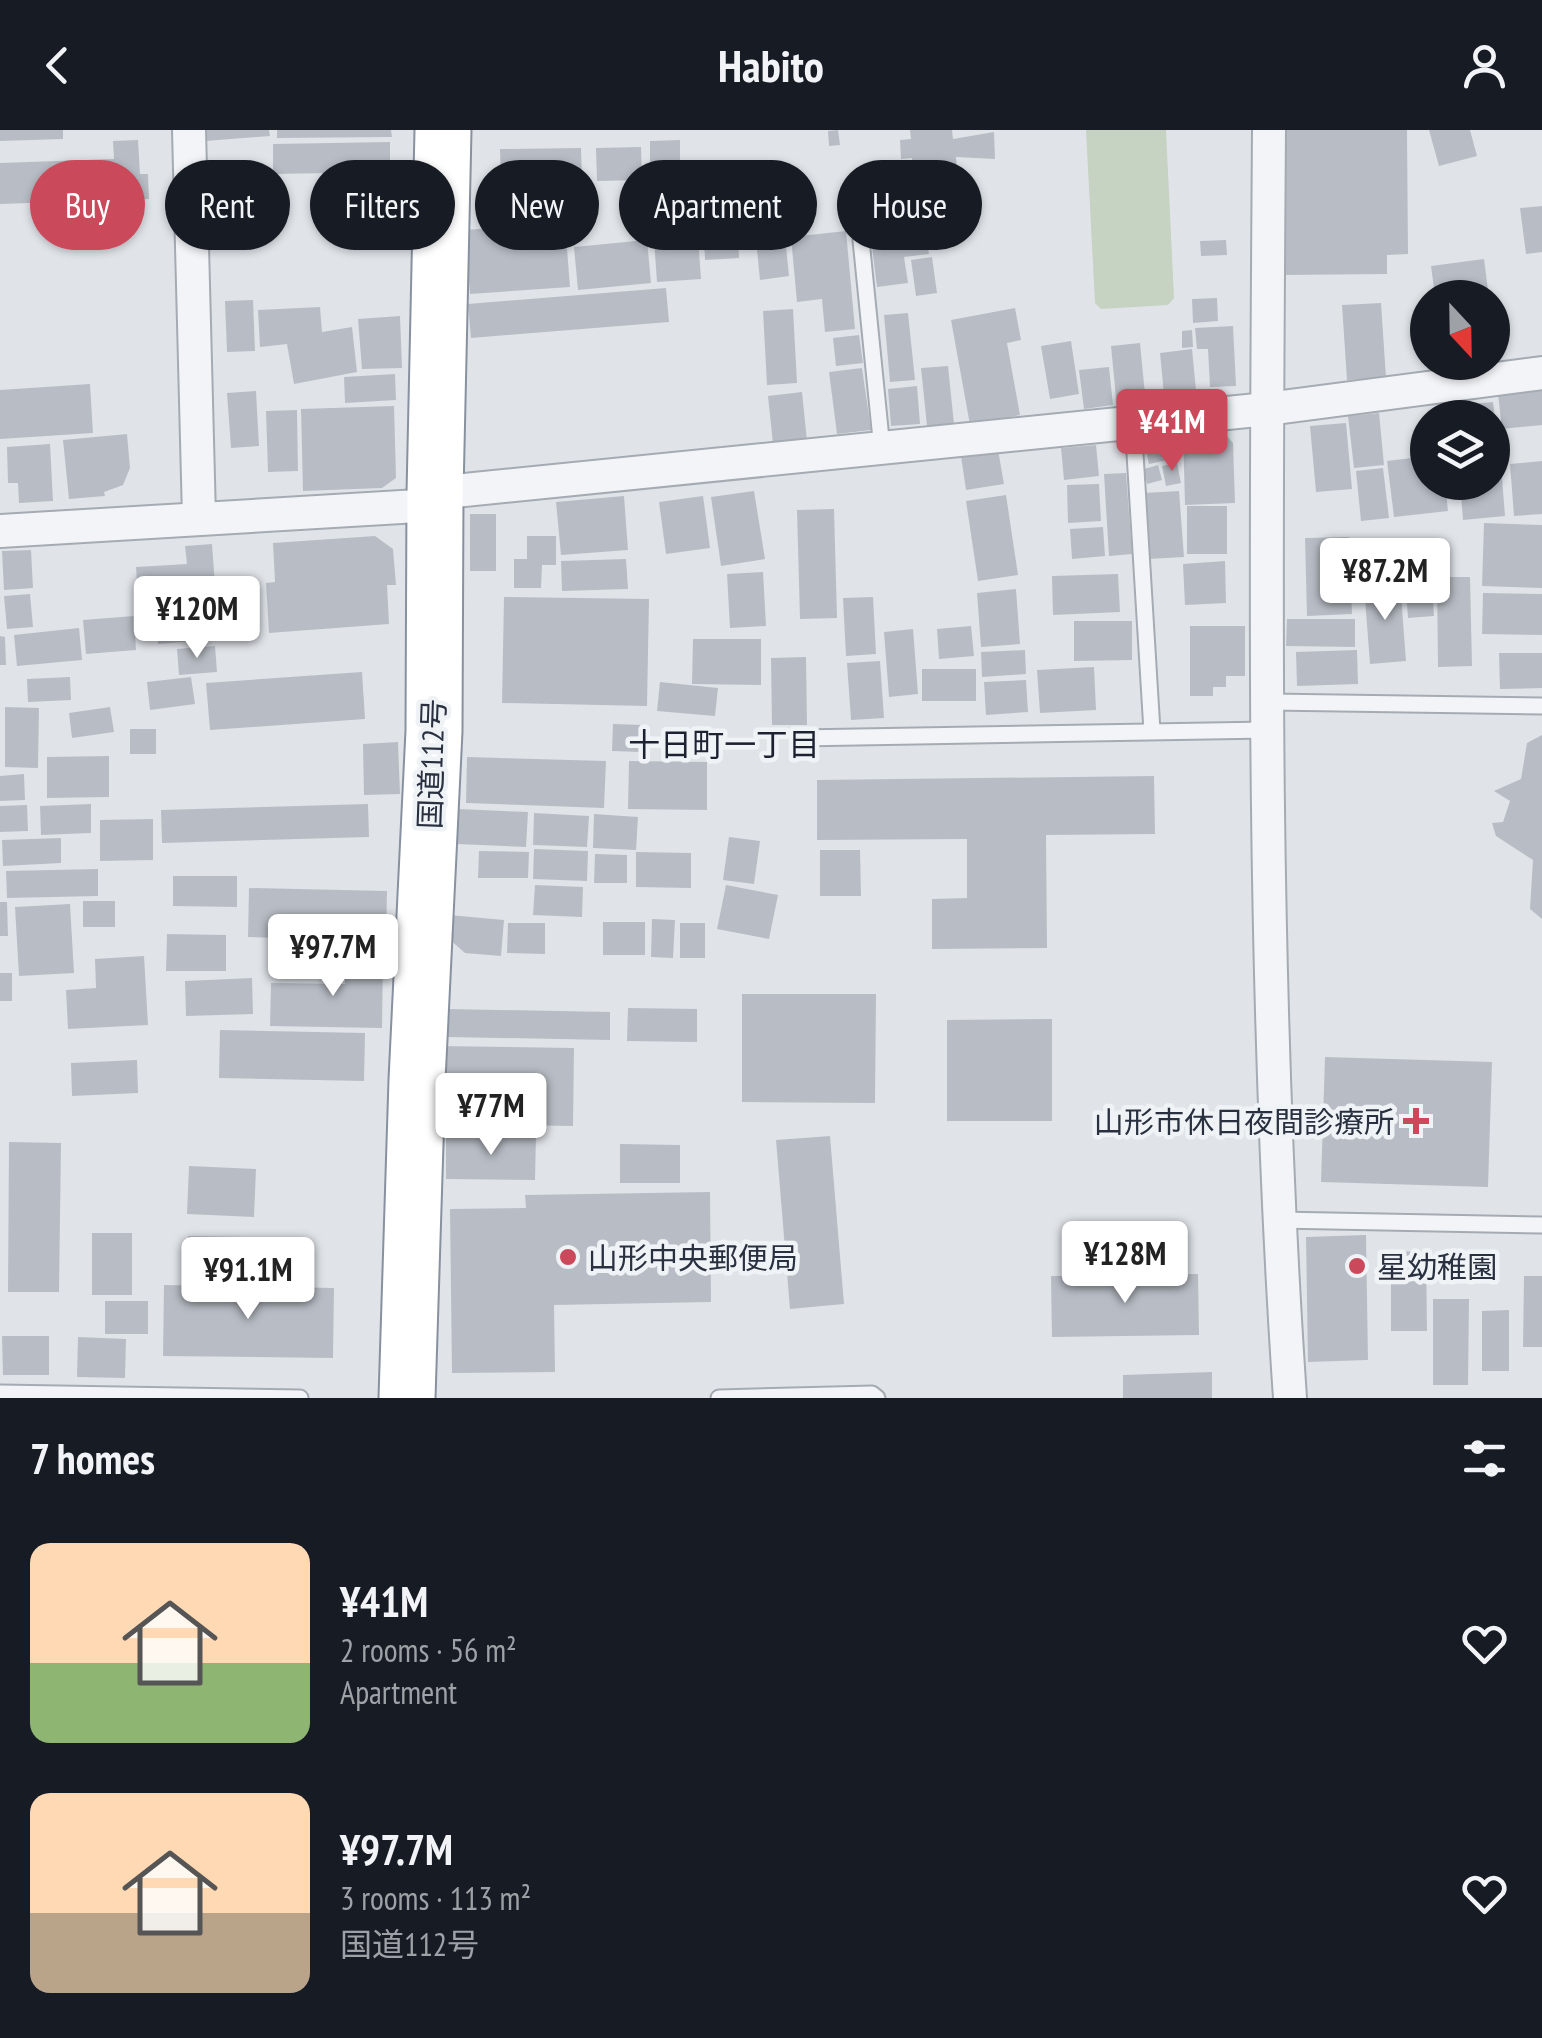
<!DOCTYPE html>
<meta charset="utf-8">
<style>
body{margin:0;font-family:"PT Sans Narrow","Noto Sans JP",sans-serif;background:#20242c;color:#f1f3f6;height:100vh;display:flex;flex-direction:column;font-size:38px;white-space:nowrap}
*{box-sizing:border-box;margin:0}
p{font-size:32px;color:#9ea1a6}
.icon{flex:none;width:55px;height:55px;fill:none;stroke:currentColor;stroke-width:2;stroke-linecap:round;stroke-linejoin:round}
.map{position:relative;height:1268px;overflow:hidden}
.side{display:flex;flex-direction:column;background:#171b24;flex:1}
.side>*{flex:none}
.top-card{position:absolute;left:30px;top:30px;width:1000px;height:90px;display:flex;gap:20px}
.needle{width:65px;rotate:158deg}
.controls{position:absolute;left:1410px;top:150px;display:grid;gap:20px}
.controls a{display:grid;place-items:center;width:100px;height:100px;border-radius:50%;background:#171b24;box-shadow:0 2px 8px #0004;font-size:50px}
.price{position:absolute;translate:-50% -85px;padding:0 22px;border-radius:10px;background:#fff;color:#222;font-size:32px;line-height:65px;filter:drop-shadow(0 2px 5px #0008)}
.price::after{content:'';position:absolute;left:50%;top:60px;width:30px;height:22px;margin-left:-15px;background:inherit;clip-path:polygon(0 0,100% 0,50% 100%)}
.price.on{background:#ca4a5b;color:#fff}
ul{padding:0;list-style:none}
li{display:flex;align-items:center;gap:30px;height:250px;padding:0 30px}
li span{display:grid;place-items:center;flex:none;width:280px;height:200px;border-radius:20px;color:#555}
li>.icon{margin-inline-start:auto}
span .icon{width:120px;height:120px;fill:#fffc;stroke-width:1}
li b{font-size:42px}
h2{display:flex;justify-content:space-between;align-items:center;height:120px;padding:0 30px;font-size:42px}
.pill{padding:0 35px;border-radius:45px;background:#171b24;box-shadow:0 2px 8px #0004;font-size:35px;line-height:90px}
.pill.on{background:#ca4a5b;color:#fff}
header{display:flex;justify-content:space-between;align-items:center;height:130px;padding:0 30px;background:#171b24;font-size:45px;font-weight:700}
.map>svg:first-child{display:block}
.green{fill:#c6d2c2}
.building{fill:#b8bdc5}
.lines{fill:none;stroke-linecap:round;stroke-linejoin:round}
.lane-casing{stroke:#a5abb3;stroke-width:19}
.street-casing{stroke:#a5abb3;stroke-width:36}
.highway-casing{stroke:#88919f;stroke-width:59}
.lane{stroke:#f3f4f7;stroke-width:15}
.street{stroke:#f3f4f7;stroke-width:32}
.highway{stroke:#fff;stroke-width:55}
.poi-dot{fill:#ca4a5b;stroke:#f0f3f6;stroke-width:4}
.labels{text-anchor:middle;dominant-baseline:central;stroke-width:9;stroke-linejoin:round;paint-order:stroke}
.street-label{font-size:30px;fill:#293140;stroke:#f0f3f6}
.poi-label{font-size:30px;fill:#293140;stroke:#f0f3f6;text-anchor:start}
.neighbourhood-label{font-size:32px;fill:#1c2231;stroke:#f0f3f6}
</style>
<header><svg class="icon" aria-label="back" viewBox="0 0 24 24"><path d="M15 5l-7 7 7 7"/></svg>Habito<svg class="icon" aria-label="person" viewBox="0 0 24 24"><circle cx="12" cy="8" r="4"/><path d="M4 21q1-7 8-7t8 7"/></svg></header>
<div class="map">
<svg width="1542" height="1268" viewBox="0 0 1542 1268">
<rect width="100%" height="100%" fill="#e0e4e9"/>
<!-- green -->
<polygon class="green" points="1086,0 1166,0 1174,168 1168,175 1101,179 1095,173"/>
<!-- building -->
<g class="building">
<polygon points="0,0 63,0 63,9 0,11"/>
<polygon points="204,0 269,0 270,6 205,11"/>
<polygon points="277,0 391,0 392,7 277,8"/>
<polygon points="838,0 840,15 829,16 828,1"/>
<polygon points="910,0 952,0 953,9 994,2 995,29 956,27 957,40 912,42 912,28 901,29 900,10 911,9"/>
<polygon points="1283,0 1407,0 1408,124 1387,125 1387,144 1284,145"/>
<polygon points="1429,0 1470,0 1477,26 1439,36"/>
<polygon points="138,10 140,44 148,44 149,69 0,74 0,33 114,29 113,11"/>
<polygon points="680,10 680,50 650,50 650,11"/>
<polygon points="390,12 390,42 273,44 273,14"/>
<polygon points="641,17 642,50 597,51 596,18"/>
<polygon points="581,18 582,51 501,53 500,19"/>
<polygon points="736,62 739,128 705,130 702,63"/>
<polygon points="922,63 926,106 890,110 886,66"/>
<polygon points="1542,76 1542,122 1526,124 1520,78"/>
<polygon points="696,78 701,149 657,152 652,81"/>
<polygon points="565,93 570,157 470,164 465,100"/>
<polygon points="846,101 855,199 825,202 822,169 797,172 791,107"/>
<polygon points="785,106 789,146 760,150 756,110"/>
<polygon points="647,110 651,153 578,160 574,117"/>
<polygon points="927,110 929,124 904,127 908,153 877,157 872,117"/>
<polygon points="1226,110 1227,125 1201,126 1200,111"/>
<polygon points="932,127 937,163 916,166 911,130"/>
<polygon points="1484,129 1488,160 1435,166 1431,136"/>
<polygon points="666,158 669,192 471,208 468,174"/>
<polygon points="1217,168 1218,191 1193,193 1192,169"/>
<polygon points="253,170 255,221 227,222 225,171"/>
<polygon points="1381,173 1386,248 1347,250 1342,175"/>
<polygon points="320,177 322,202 352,197 357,242 294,254 287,214 260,217 258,180"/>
<polygon points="1015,178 1021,210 1007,213 1020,285 970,295 951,190"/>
<polygon points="793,179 797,253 767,255 763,181"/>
<polygon points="908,183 915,250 890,252 884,185"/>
<polygon points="400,186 402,238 362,239 358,189"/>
<polygon points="1233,196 1236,256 1210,257 1208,219 1197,219 1195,198"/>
<polygon points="1192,200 1193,217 1182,218 1182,201"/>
<polygon points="859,205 863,233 836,236 833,208"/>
<polygon points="1071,211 1079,264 1050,269 1041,216"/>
<polygon points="1140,213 1146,275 1117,278 1111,216"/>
<polygon points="1192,219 1197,271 1165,275 1160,223"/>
<polygon points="948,236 954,294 927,296 921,238"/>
<polygon points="1109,237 1113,275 1084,279 1079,240"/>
<polygon points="862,238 871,300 837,304 829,242"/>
<polygon points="395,244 396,270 345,273 344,247"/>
<polygon points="90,254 93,303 0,309 0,260"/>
<polygon points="917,256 920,294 891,296 888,259"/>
<polygon points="1542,259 1542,295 1502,299 1498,264"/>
<polygon points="256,261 259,316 231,318 227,263"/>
<polygon points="802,262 807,311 773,314 768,266"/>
<polygon points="1493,272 1495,288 1454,288 1453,276"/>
<polygon points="394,276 396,348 382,358 303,361 301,279"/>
<polygon points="297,280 298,341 268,342 266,281"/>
<polygon points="1379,283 1384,335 1354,338 1348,286"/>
<polygon points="1492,289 1495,289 1499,327 1492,328"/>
<polygon points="1346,293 1352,359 1316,362 1310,296"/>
<polygon points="1220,298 1233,313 1235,373 1185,375 1183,299"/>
<polygon points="127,304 130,338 123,355 104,362 105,366 69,369 63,310"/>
<polygon points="1172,304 1177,328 1149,334 1144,310"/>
<polygon points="50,314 53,371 19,373 18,353 8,353 7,317"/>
<polygon points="1096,315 1099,346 1064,350 1061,318"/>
<polygon points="998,320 1004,354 966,360 961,326"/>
<polygon points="1428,326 1428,352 1445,352 1448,381 1394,387 1387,331"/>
<polygon points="1542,331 1542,384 1514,386 1510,334"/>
<polygon points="1177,333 1181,353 1166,356 1162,336"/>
<polygon points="1158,335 1162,350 1147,354 1144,339"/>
<polygon points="1501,335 1505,386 1463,390 1460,352 1492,352 1492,336"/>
<polygon points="1383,338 1389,388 1361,391 1356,341"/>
<polygon points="1126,343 1132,424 1109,426 1104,344"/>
<polygon points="1099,354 1101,391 1068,393 1067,355"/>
<polygon points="754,361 765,429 721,436 711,367"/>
<polygon points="1179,361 1184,427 1149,429 1144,363"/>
<polygon points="1006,365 1018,445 978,451 966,371"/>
<polygon points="624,366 628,420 561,425 556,372"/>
<polygon points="703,366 710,418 666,424 659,372"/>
<rect x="1187" y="376" width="40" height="48"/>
<polygon points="834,379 837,488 800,489 797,380"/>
<rect x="470" y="384" width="26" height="57"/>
<polygon points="1484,393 1542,395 1542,458 1482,456"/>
<polygon points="1103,397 1105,426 1072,429 1070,399"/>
<polygon points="375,406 393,419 396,455 387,455 389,494 269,503 266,453 275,452 273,413"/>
<polygon points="527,406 556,406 556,435 542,435 541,458 514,458 514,429 527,429"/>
<polygon points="1349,407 1352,484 1307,486 1305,408"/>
<polygon points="212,414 216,469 187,471 188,480 139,484 136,437 187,434 185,416"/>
<polygon points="31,420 33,458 4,460 2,421"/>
<polygon points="626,429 628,459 562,461 561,431"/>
<polygon points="1225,431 1226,473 1185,475 1183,434"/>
<polygon points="763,442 766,496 730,498 727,444"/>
<polygon points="1431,443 1434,486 1408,488 1405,444"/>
<polygon points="1118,444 1120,482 1053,485 1052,446"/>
<polygon points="1437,447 1470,447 1472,536 1438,537"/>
<polygon points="1400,452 1406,531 1370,534 1364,455"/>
<polygon points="243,454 246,499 227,500 224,455"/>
<polygon points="1016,459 1020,514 981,517 977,463"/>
<polygon points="1483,463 1542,464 1542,505 1482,504"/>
<polygon points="30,464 33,497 7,499 4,466"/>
<polygon points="504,467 649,469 647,576 502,573"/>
<polygon points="873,467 876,524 846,526 843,468"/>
<polygon points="223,473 226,508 202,510 199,475"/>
<polygon points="194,485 196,511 158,514 156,487"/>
<polygon points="134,486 136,520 86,524 83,490"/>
<polygon points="1287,489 1355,489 1355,517 1286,516"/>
<polygon points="1074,491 1132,491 1132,530 1074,531"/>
<polygon points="971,496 974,526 939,529 937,499"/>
<polygon points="1190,496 1245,496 1245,546 1226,546 1226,557 1213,557 1213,566 1190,566"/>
<polygon points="79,498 82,530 17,536 14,505"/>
<polygon points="913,499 918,564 889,567 884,502"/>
<polygon points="0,506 5,507 6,535 0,535"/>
<polygon points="693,509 761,509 761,555 692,554"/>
<polygon points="215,516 217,542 179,545 177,519"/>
<polygon points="1025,520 1026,544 982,547 981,522"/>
<polygon points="1357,520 1358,554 1297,556 1296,522"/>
<polygon points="1499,523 1542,523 1542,558 1500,559"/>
<polygon points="806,527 807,595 772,595 771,528"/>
<polygon points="880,531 884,588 851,590 847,533"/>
<polygon points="1094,537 1096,580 1040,583 1037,540"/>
<rect x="922" y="539" width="54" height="32"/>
<polygon points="362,542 365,589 210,600 206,553"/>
<polygon points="70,547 71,570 28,572 27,549"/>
<polygon points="191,547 195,574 150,580 147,552"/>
<polygon points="1026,550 1028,582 986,585 984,552"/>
<polygon points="660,552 718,558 715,586 657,581"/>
<polygon points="5,577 39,578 38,638 5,637"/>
<polygon points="110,577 114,602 72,608 69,583"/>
<polygon points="613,594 642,595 641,622 612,621"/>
<rect x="130" y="599" width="26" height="25"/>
<polygon points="1542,605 1542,789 1530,779 1533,730 1496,706 1492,693 1503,692 1510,671 1494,661 1521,649 1527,613"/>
<polygon points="398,612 400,664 364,665 363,614"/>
<polygon points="109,626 109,667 47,668 47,627"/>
<polygon points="467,627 606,631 604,678 466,673"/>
<polygon points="629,631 707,632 707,680 628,679"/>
<polygon points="24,644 25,670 0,671 0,646"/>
<polygon points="1154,646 1155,704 1046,705 1047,818 932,819 932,769 967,768 967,709 817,710 817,650"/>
<polygon points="91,674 91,703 41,705 40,676"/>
<polygon points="368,674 369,707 162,713 161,680"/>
<polygon points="27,675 28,701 0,702 0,676"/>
<polygon points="458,679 528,682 526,717 457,714"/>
<polygon points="534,683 589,686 587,717 533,715"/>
<polygon points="594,684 638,687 636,720 593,718"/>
<polygon points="153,689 153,730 100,731 100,690"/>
<polygon points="729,707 760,711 754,754 723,750"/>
<polygon points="61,708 61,733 3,736 2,710"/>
<polygon points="534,719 588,721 587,751 533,749"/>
<polygon points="820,720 860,720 861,766 820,766"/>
<polygon points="479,721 529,722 528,748 478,748"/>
<polygon points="636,722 691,723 691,758 636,757"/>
<polygon points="595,724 627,725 627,753 594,753"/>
<polygon points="98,739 98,766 7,768 6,741"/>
<polygon points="173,746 237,746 237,777 173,776"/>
<polygon points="535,755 583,757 582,787 533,785"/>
<polygon points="726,755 778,765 769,809 717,799"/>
<polygon points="249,758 387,761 386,811 248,807"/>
<rect x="83" y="771" width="32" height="26"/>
<polygon points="0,772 7,772 8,806 0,806"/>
<polygon points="70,774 74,843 19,846 15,777"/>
<polygon points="449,785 504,790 501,826 465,823 448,808"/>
<polygon points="652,789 675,790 673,828 651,827"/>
<rect x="603" y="792" width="42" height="33"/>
<polygon points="508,793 545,793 545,824 507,823"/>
<rect x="680" y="793" width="25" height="35"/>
<polygon points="167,804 226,805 226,841 166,841"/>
<polygon points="144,826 148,895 68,899 66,860 96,858 95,829"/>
<polygon points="345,827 383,827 382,898 270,896 271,853 345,854"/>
<rect x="0" y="843" width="12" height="28"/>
<polygon points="252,848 253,884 186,886 185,851"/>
<polygon points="742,864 876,864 875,973 742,972"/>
<polygon points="628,878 697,879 697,912 627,911"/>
<polygon points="447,879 610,882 610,910 447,907"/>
<polygon points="1052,889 1052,991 947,991 947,890"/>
<polygon points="220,900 365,903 364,951 219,948"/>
<polygon points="439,916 574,918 573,996 437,994"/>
<polygon points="1325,927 1492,932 1488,1057 1321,1052"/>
<polygon points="137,930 138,963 72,966 71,933"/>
<polygon points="446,1006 536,1006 535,1050 446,1049"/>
<polygon points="830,1006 844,1174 790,1179 776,1010"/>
<polygon points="9,1012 61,1013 59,1162 8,1162"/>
<polygon points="620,1014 680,1015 680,1053 620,1053"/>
<polygon points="189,1036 256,1039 254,1087 187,1084"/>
<polygon points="710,1062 711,1172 554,1175 555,1242 452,1243 450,1079 526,1078 525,1065"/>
<rect x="92" y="1103" width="40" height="62"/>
<polygon points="1366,1105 1368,1230 1308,1232 1306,1107"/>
<polygon points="188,1106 245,1107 244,1149 187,1147"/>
<polygon points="1426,1121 1427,1201 1391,1201 1391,1122"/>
<polygon points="1198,1144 1199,1205 1052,1207 1051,1146"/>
<polygon points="1524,1146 1542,1146 1542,1217 1523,1217"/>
<polygon points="164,1155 334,1158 333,1228 163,1226"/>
<polygon points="1433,1169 1469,1169 1468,1255 1433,1255"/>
<rect x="105" y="1171" width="43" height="33"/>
<polygon points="1509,1180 1509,1241 1482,1241 1482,1181"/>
<polygon points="2,1206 49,1206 49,1245 3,1245"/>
<polygon points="78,1207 126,1209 125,1248 77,1247"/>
<polygon points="1212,1242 1212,1268 1123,1268 1123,1245"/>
</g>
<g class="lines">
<!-- lane casing -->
<g class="lane-casing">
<g id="lane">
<polyline points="861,110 882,319"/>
<polyline points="1133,291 1152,601"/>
<polyline points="1268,572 1542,576"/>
<polyline points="799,608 1267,600"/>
<polyline points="1278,1090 1542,1095"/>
<polyline points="0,1263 300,1268"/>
<polyline points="719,1268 872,1264 877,1268"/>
</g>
</g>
<!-- street casing -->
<g class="street-casing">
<g id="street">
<polyline points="189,0 199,387"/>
<path d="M1269,0C1266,422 1261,846 1290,1268"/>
<polyline points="435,363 1267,279 1542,243"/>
<polyline points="0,401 435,375"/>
</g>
</g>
<!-- highway casing -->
<g class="highway-casing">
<polyline id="highway" points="407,1268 417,950 434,601 435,363 443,0"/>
</g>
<!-- lane -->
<use href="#lane" class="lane"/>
<!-- street -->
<use href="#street" class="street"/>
<!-- highway -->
<use href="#highway" class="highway"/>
</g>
<!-- markers -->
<g class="poi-dot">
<path d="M1411 976h10v10h10v10h-10v10h-10v-10h-10v-10h10z"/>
<circle cx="568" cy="1127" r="10"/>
<circle cx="1357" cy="1136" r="10"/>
</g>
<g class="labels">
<!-- street labels -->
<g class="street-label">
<text transform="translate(431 634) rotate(-88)">国道112号</text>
</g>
<!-- poi labels -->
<g class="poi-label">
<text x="1394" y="991" text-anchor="end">山形市休日夜間診療所</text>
<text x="588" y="1127">山形中央郵便局</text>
<text x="1377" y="1136">星幼稚園</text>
</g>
<!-- neighbourhood labels -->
<g class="neighbourhood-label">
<text x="724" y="614">十日町一丁目</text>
</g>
</g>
</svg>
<div class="controls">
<a><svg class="needle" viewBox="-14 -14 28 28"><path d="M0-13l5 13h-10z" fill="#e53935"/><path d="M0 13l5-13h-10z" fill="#9ea1a6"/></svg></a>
<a><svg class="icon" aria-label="layers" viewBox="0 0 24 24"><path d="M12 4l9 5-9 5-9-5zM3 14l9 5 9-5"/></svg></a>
</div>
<b class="price on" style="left:1172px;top:344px">¥41M</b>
<b class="price" style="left:1385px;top:493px">¥87.2M</b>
<b class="price" style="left:197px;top:531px">¥120M</b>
<b class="price" style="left:333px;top:869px">¥97.7M</b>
<b class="price" style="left:491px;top:1028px">¥77M</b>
<b class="price" style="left:1125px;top:1176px">¥128M</b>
<b class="price" style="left:248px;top:1192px">¥91.1M</b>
<div class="top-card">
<a class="pill on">Buy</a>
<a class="pill">Rent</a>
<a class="pill">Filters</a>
<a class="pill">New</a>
<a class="pill">Apartment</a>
<a class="pill">House</a>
</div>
</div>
<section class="side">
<h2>7 homes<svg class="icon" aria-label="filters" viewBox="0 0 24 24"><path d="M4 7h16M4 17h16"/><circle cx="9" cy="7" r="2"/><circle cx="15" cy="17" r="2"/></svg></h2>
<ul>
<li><span style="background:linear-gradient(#ffd9b3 60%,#8fb573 0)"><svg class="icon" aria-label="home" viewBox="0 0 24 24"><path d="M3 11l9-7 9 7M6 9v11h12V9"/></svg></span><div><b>¥41M</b><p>2 rooms · 56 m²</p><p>Apartment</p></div><svg class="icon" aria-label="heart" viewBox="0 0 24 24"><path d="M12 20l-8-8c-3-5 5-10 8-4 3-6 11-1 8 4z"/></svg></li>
<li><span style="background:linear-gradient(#ffd9b3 60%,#b9a48a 0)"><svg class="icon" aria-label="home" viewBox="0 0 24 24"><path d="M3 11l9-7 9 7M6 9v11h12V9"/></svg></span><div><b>¥97.7M</b><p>3 rooms · 113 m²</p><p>国道112号</p></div><svg class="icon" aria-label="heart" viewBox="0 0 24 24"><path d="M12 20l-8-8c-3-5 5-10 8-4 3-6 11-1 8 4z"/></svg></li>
</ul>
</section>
